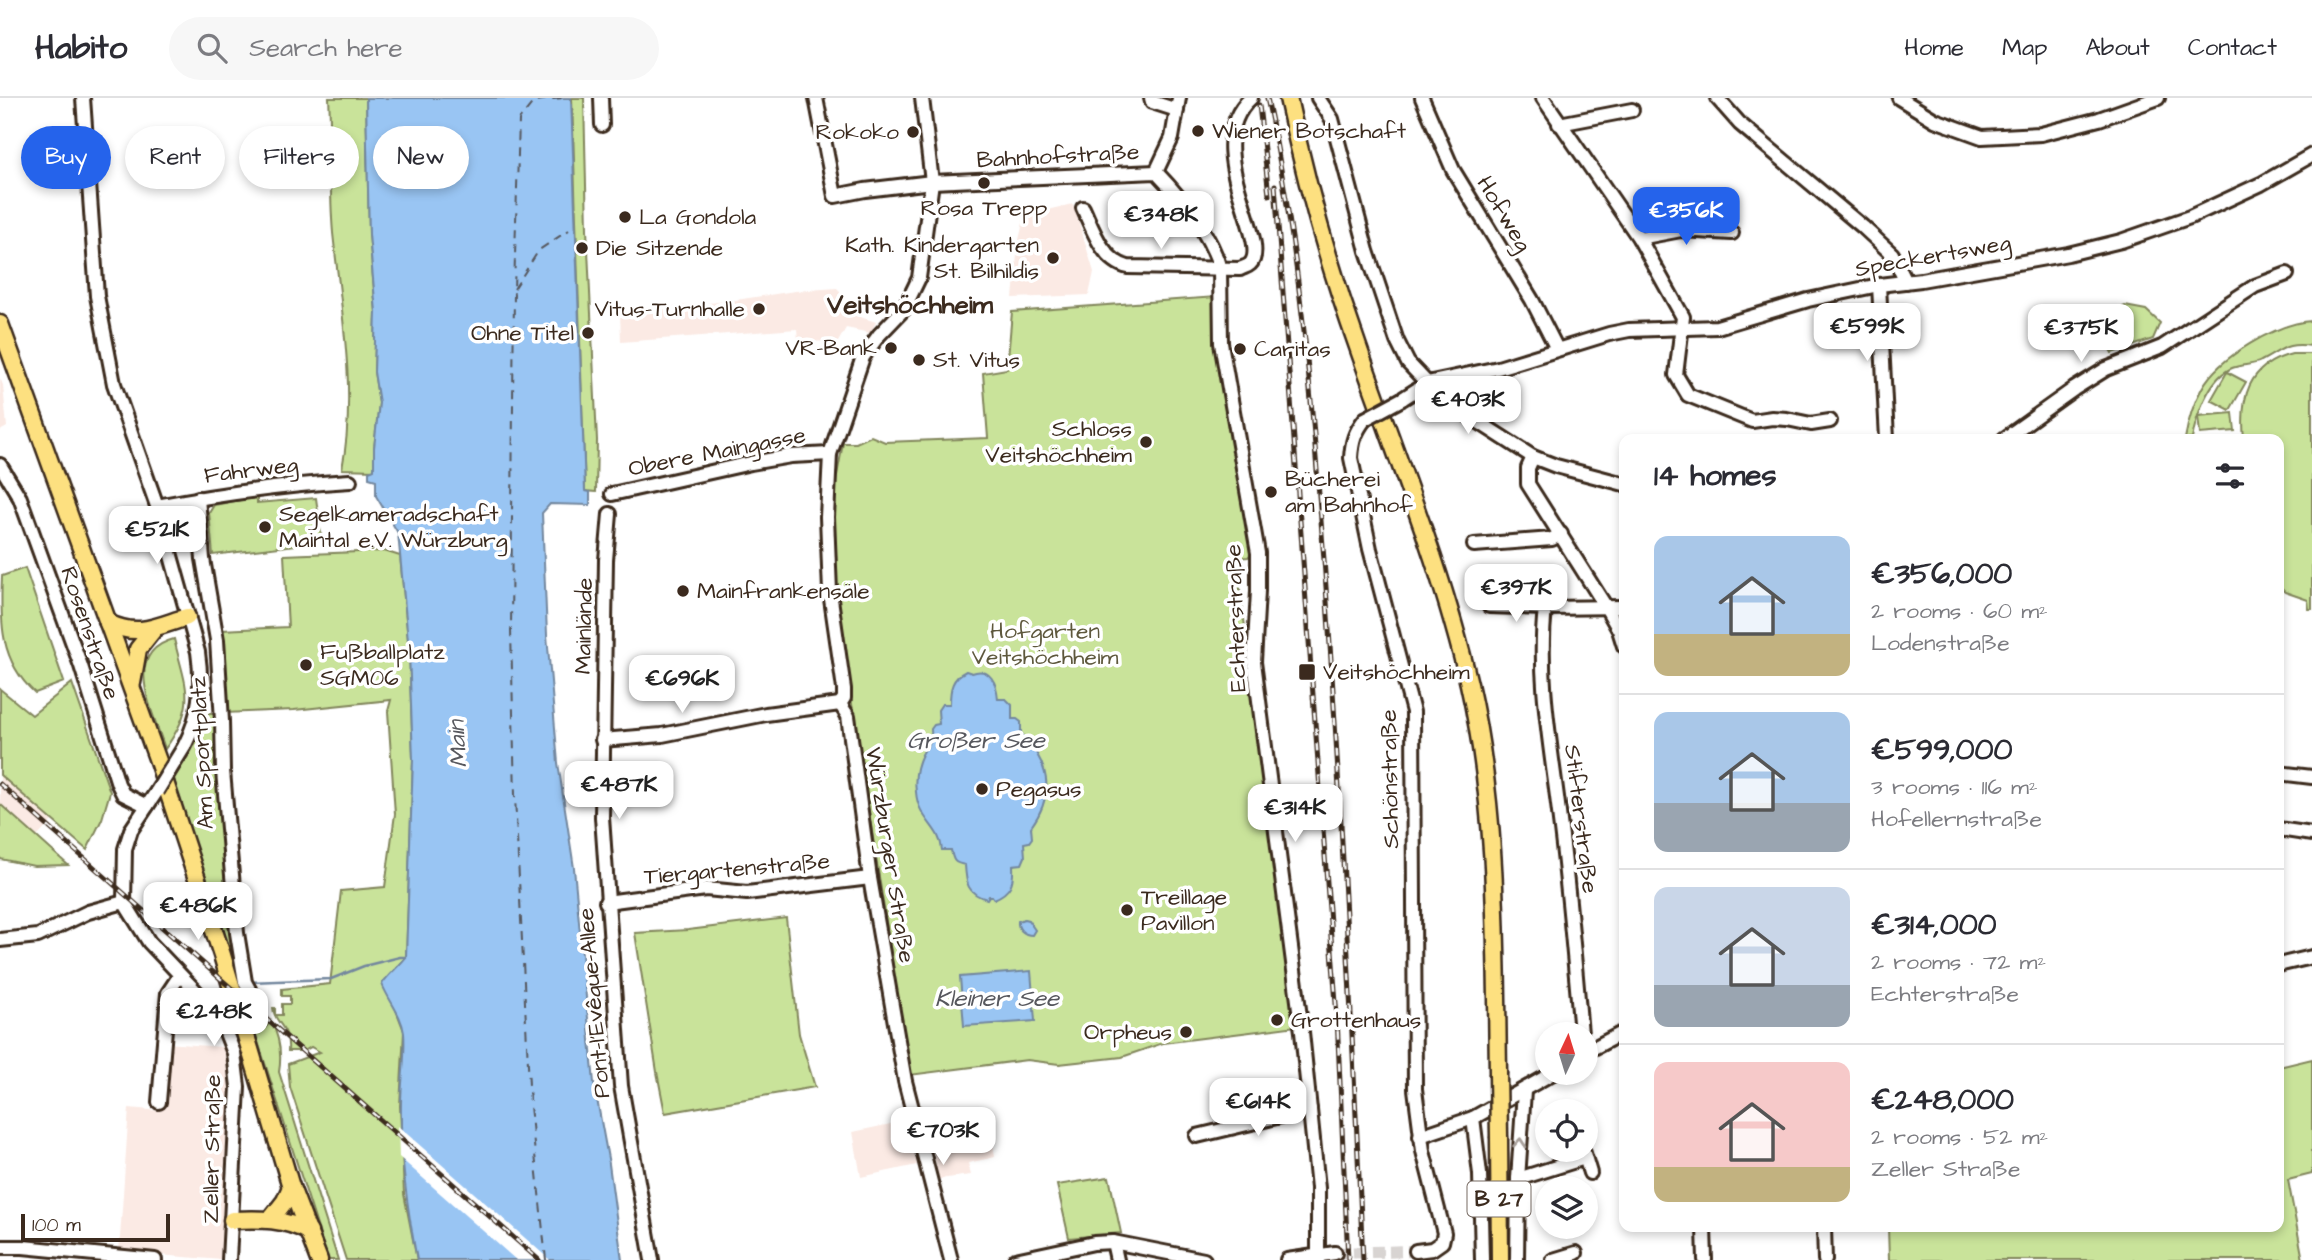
<!DOCTYPE html>
<meta charset="utf-8">
<style>
body{margin:0;font-family:"Architects Daughter",sans-serif;background:#f7f7f7;color:#2b2b33;height:100vh;display:flex;flex-direction:column;font-size:26px;white-space:nowrap}
*{box-sizing:border-box;margin:0}
p{font-size:23px;color:#7c7c81}
.icon{flex:none;width:38px;height:38px;fill:none;stroke:currentColor;stroke-width:2;stroke-linecap:round;stroke-linejoin:round}
.map{position:relative;flex:1;overflow:hidden}
.side{position:absolute;left:1619px;top:336px;width:665px;height:798px;display:flex;flex-direction:column;background:#fff;border-radius:14px;box-shadow:0 4px 10px #0003}
.side>*{flex:none}
.hud{position:absolute;left:21px;top:28px;width:665px;height:63px;display:flex;gap:14px}
.needle{width:46px;rotate:4deg}
.fabs{position:absolute;left:1535px;top:924px;display:grid;gap:14px}
.fabs a{display:grid;place-items:center;width:63px;height:63px;border-radius:50%;background:#fff;box-shadow:0 4px 10px #0003;font-size:35px}
.scale{position:absolute;left:21px;bottom:18px;width:149px;box-sizing:border-box;padding-left:7px;border:4px solid #3b2a1e;border-top:0;font-size:19px;line-height:24px;white-space:nowrap;color:#3b2a1e;-webkit-text-stroke:5px #fff;paint-order:stroke}
.price{position:absolute;translate:-50% -60px;padding:0 16px;border-radius:14px;background:#fff;color:#222;font-size:23px;line-height:46px;filter:drop-shadow(0 2px 4px #0008)}
.price::after{content:'';position:absolute;left:50%;top:42px;width:21px;height:16px;margin-left:-10px;background:inherit;clip-path:polygon(0 0,100% 0,50% 100%)}
.price.on{background:#2563eb;color:#fff}
ul{padding:0;list-style:none}
li{display:flex;align-items:center;gap:21px;height:175px;padding:0 35px}
li+li{border-top:2px solid #e1e1e2}
li span{display:grid;place-items:center;flex:none;width:196px;height:140px;border-radius:14px;color:#555}
li>.icon{margin-inline-start:auto}
span .icon{width:84px;height:84px;fill:#fffc;stroke-width:1}
li b{font-size:30px}
h2{display:flex;justify-content:space-between;align-items:center;height:84px;padding:0 35px;font-size:30px}
.chip{padding:0 24px;border-radius:32px;background:#fff;box-shadow:0 4px 10px #0003;font-size:24px;line-height:63px}
.chip.on{background:#2563eb;color:#fff}
header{display:flex;align-items:center;gap:42px;box-sizing:border-box;height:98px;padding:0 35px;background:#fff;border-bottom:2px solid #e1e1e2}
header strong{font-size:33px}
nav{display:flex;gap:38px;margin-inline-start:auto;font-size:24px}
.search{width:490px;height:63px;background:#f7f7f7;display:flex;align-items:center;gap:18px;box-sizing:border-box;padding:0 24px;border-radius:38px;color:#7c7c81;font-size:26px}
.map>svg:first-child{display:block}
.built{fill:#fbeae4}
.green{fill:#c9e39a;stroke:#82865c;stroke-width:2}
.water{fill:#99c5f3;stroke:#73879e;stroke-width:2}
.pier{fill:#fff}
.lines{fill:none;stroke-linecap:round;stroke-linejoin:round}
.stream{stroke:#73879e;stroke-width:2.5}
.ferry{stroke:#57585e;stroke-width:2;stroke-dasharray:9 7;stroke-linecap:butt}
.minor-tunnel{stroke:#d8d4d2;stroke-width:12;stroke-dasharray:12 6;stroke-linecap:butt}
.minor-casing{stroke:#3b2a1e;stroke-width:18}
.major-casing{stroke:#3b2a1e;stroke-width:21}
.minor{stroke:#fff;stroke-width:12}
.major{stroke:#fde080;stroke-width:16}
.rail-casing{stroke:#3b2a1e;stroke-width:5}
.rail{stroke:#fff;stroke-width:2.5;stroke-dasharray:8;stroke-linecap:butt}
.minor-bridge-casing{stroke:#3b2a1e;stroke-width:18;stroke-linecap:butt}
.major-bridge-casing{stroke:#3b2a1e;stroke-width:21;stroke-linecap:butt}
.minor-bridge{stroke:#fff;stroke-width:12}
.major-bridge{stroke:#fde080;stroke-width:16}
.oneway{stroke:#a79f9a}
.poi-dot{fill:#3b2a1e;stroke:#fff;stroke-width:2.5}
.labels{text-anchor:middle;dominant-baseline:central;stroke-width:7;stroke-linejoin:round;paint-order:stroke}
.shield{fill:#fff;stroke:#766a62;stroke-width:2}
.shield-label{font-size:21px;font-weight:bold;fill:#3b2a1e}
.poi-label{font-size:23px;fill:#3b2a1e;stroke:#fff;text-anchor:start}
.street-label{font-size:23px;fill:#3b2a1e;stroke:#fff}
.park-label{font-size:23px;fill:#5e583d;stroke:#fff}
.water-label{font-size:24px;font-style:italic;fill:#57585e;stroke:#fff}
.quarter-label{font-size:26px;font-weight:bold;fill:#3b2a1e;stroke:#fff}
</style>
<header>
<strong>Habito</strong>
<div class="search"><svg class="icon" aria-label="search" viewBox="0 0 24 24"><circle cx="10" cy="10" r="6"/><path d="M15 15l6 6"/></svg>Search here</div>
<nav><a>Home</a><a>Map</a><a>About</a><a>Contact</a></nav>
</header>
<div class="map">
<svg width="2312" height="1162" viewBox="0 0 2312 1162">
<rect width="100%" height="100%" fill="#fff"/>
<filter id="ink" filterUnits="userSpaceOnUse"><feTurbulence type="fractalNoise" baseFrequency=".0143" numOctaves="2"/><feDisplacementMap in="SourceGraphic" scale="14" xChannelSelector="R" yChannelSelector="G"/><feConvolveMatrix kernelMatrix="1 2 1 2 8 2 1 2 1" color-interpolation-filters="sRGB"/></filter>
<g filter="url(#ink)">
<!-- built -->
<g class="built">
<polygon points="1073,106 1094,174 1089,197 1013,200 1018,146 1026,112 1051,111"/>
<polygon points="837,190 840,193 842,209 854,217 876,224 870,235 846,230 838,244 798,243 797,231 621,244 620,214 729,203 795,193"/>
<polygon points="0,280 3,287 7,329 0,333"/>
<polygon points="0,677 52,723 37,739 0,706"/>
<polygon points="166,945 223,949 230,981 223,1162 119,1154 129,1010 161,1013"/>
<polygon points="988,1013 995,1059 968,1065 971,1077 939,1081 932,1048 952,1044 947,1019"/>
<polygon points="905,1023 917,1067 861,1079 853,1034"/>
</g>
<!-- green -->
<g class="green">
<path d="M329,0H366L369,136L376,215L374,274L379,305L374,350V372L342,371C357,294 341,211 333,135C329,90 332,45 329,0Z"/>
<polygon points="572,0 584,0 587,131 597,342 596,394 585,393"/>
<polygon points="1216,199 1252,454 1248,459 1236,460 1297,928 1163,945 1122,959 1059,966 1027,962 910,977 834,491 835,388 843,345 856,345 871,338 885,344 988,340 983,275 1007,271 1012,214"/>
<polygon points="2125,208 2146,212 2160,225 2153,241 2112,255 2095,224"/>
<path d="M2312,223V248C2285,244 2283,252 2261,263C2252,268 2240,266 2230,271C2208,282 2196,319 2192,341H2185C2188,323 2193,306 2202,290C2219,259 2277,225 2312,223Z"/>
<path d="M2292,256H2312V511H2309L2308,502L2285,494L2279,489L2278,341H2244C2240,301 2247,267 2292,256Z"/>
<polygon points="2227,274 2246,284 2230,312 2211,302"/>
<polygon points="2233,315 2235,333 2200,336 2198,318"/>
<polygon points="257,399 257,405 316,400 322,444 213,457 209,415 214,407"/>
<polygon points="177,423 195,424 195,443 177,443"/>
<path d="M384,453L400,458L409,553L413,661L406,859L394,874L393,904L404,933L400,1008L404,1096L417,1162H346L290,989L288,966L320,954L311,949L304,953H288C290,927 274,926 273,910H275V917H282V906H290V898H282V891L330,886L341,793L385,789L395,716L388,613L391,602L294,612L225,615L221,532L288,529L284,457Z"/>
<path d="M25,470L64,584L35,595C0,563 0,524 2,478Z"/>
<path d="M174,541C186,591 198,605 165,651C154,615 120,555 174,541Z"/>
<polygon points="72,585 110,694 102,721 87,752 0,677 0,591 32,617"/>
<path d="M204,615H218L219,665L212,671L218,677L241,886L245,901L266,919L260,927L265,930L271,923C280,940 282,956 279,974L338,1162H328L254,931L182,717L174,680L194,648Z"/>
<polygon points="0,706 68,767 34,768 0,761"/>
<polygon points="786,820 799,936 815,989 665,1015 657,974 635,835 688,832"/>
<polygon points="2312,961 2312,1076 2288,1082 2303,1162 1889,1162 1888,1129 2278,1129 2279,969"/>
<polygon points="1109,1079 1121,1135 1069,1140 1057,1087"/>
</g>
<!-- water -->
<g class="water">
<path d="M366,0H571L585,393L590,394V407L550,406L542,415L547,537L558,665L574,770L594,985L609,1066L622,1162H417C407,1109 400,1060 401,1006C401,983 406,958 404,935C402,917 388,902 382,886C388,876 399,869 406,859L413,661L409,553L398,435L376,398V382L369,380V373L374,371V350L379,305L374,274L376,214L369,136Z"/>
<path d="M966,573L972,575C990,568 997,586 998,601H1006L1012,607V621H1017L1021,624V635C1049,665 1056,695 1031,729L1032,740L1029,744L1024,745L1025,759L1022,766L1013,767C1014,785 1011,794 994,801L992,798H989L987,801C967,796 966,785 965,767C954,765 953,763 951,752H942C940,728 918,722 916,694C914,679 917,664 925,651C927,648 930,646 931,642C932,639 931,635 931,631L934,627L939,626L938,612L942,606H950C950,590 952,580 966,573Z"/>
<path d="M1024,821L1028,822L1035,832L1032,837C1024,837 1017,831 1018,823Z"/>
<polygon points="1031,873 1035,923 964,928 960,879"/>
</g>
<!-- pier -->
<polygon class="pier" points="398,1028 550,1162 516,1162 399,1059"/>
<g class="lines">
<!-- stream -->
<polyline class="stream" points="250,884 331,881 364,868 400,859 406,859"/>
<!-- ferry -->
<g class="ferry">
<polyline points="514,191 539,152 569,132"/>
<polyline points="546,1162 530,1008 515,698 511,532 514,192 519,22 534,3 563,0"/>
</g>
<!-- minor-tunnel -->
<polyline class="minor-tunnel" points="1335,1155 1416,1153"/>
<!-- minor casing -->
<g class="minor-casing">
<g id="minor">
<path d="M83,0L97,198L114,286L157,408L198,554C203,588 200,618 184,649"/>
<polyline points="601,0 602,27"/>
<path d="M816,0L835,98L865,92L932,84L1156,74C1180,99 1211,136 1220,171L1221,245L1258,455V493L1254,564L1302,934L1318,1090V1162"/>
<polyline points="1151,0 1152,4 1177,12"/>
<polyline points="1318,0 1332,21 1367,153 1397,243 1408,265 1427,285 1460,312 1533,359 1556,368 1624,386"/>
<polyline points="1422,0 1453,72 1532,202 1557,251"/>
<polyline points="1543,0 1639,140 1683,219 1676,277 1688,297 1752,323 1772,320 1787,321 1811,326 1830,323"/>
<polyline points="1717,0 1740,26 1863,129 1892,156 1906,184"/>
<polyline points="1899,0 1935,22 1982,39 2041,36 2099,21 2158,0"/>
<polyline points="1559,26 1632,12"/>
<polyline points="1156,74 1172,40 1179,0"/>
<path d="M1083,110C1093,132 1103,163 1128,169L1240,171C1243,169 1247,169 1250,166C1273,144 1197,48 1251,0"/>
<polyline points="1639,140 1681,132 1732,135"/>
<polyline points="1879,187 1887,341"/>
<polyline points="1402,301 1427,285 1498,270 1609,236 1629,232 1717,229 1808,202 1879,187 1921,182 2068,156 2121,143 2190,119 2261,86 2312,57"/>
<path d="M1365,321C1355,334 1352,343 1351,360L1370,451L1413,614L1415,991L1423,1053L1444,1135L1442,1144L1432,1151L1416,1153"/>
<polyline points="2004,341 2074,291 2106,271 2162,249 2255,188 2287,176"/>
<polyline points="1533,359 1528,370 1528,386 1606,509 1619,532 1624,548"/>
<polyline points="0,367 20,400 81,568 118,686 123,696 147,708"/>
<polyline points="612,396 751,365 791,358 830,356"/>
<polyline points="198,400 203,461 217,542 222,623 223,673 237,835 245,884 256,904"/>
<path d="M157,408C221,396 286,387 350,383"/>
<polyline points="610,416 606,462 602,719 621,988 652,1162"/>
<polyline points="1474,447 1552,441 1561,436"/>
<polyline points="1489,508 1545,510 1624,509"/>
<path d="M1545,510C1537,582 1552,653 1560,723C1569,794 1575,865 1581,936"/>
<polyline points="840,606 844,600 844,591 830,494 827,419 830,356 863,259 879,237 904,211 919,180 932,84 922,0"/>
<polyline points="840,606 848,618 870,780 905,983 951,1162"/>
<polyline points="602,642 662,637 766,616 840,606"/>
<polyline points="2278,675 2312,679"/>
<polyline points="157,693 131,732 125,751 124,804 149,844 206,904 226,935 234,955 238,989 229,1162"/>
<polyline points="2278,731 2312,736"/>
<polyline points="606,804 706,791 747,795 870,780"/>
<polyline points="0,842 38,838 88,814 124,804"/>
<polyline points="2278,867 2312,859"/>
<polyline points="1586,954 1624,934"/>
<polyline points="159,1004 168,895 180,877"/>
<polyline points="1473,1020 1480,1076 1482,1162"/>
<polyline points="1197,1038 1310,1011"/>
<polyline points="1420,1038 1473,1020 1553,975"/>
<polyline points="1583,1052 1590,1075"/>
<polyline points="1518,1081 1585,1060"/>
<polyline points="1704,1129 1705,1162"/>
<polyline points="1824,1129 1825,1162"/>
<polyline points="1113,1144 1117,1162"/>
<polyline points="0,1149 23,1149 155,1162"/>
<polyline points="1015,1162 1094,1145 1113,1144 1204,1162"/>
<polyline points="1287,1162 1335,1155"/>
<polyline points="1517,1162 1518,1081 1524,993"/>
<polyline points="1553,1162 1576,1155"/>
</g>
</g>
<!-- major casing -->
<g class="major-casing">
<g id="major">
<path d="M1288,0C1306,85 1329,168 1358,249C1397,361 1442,470 1469,586C1498,713 1496,845 1498,975"/>
<polyline points="0,226 158,663 222,857 291,1089 319,1162"/>
<path d="M108,525C139,540 157,528 187,519"/>
<polyline points="132,585 138,551 154,531"/>
<polyline points="1499,1040 1500,1162"/>
<polyline points="271,1121 285,1103 291,1089"/>
<path d="M232,1122C260,1121 284,1120 309,1134"/>
</g>
</g>
<!-- minor -->
<use href="#minor" class="minor"/>
<!-- major -->
<use href="#major" class="major"/>
<!-- rail casing -->
<g class="rail-casing">
<g id="rail">
<path d="M1267,0C1302,161 1314,325 1326,489C1342,713 1352,937 1363,1162"/>
<polyline points="1259,7 1269,97"/>
<polyline points="1275,87 1337,919 1348,1162"/>
<polyline points="0,686 539,1162"/>
</g>
</g>
<!-- rail -->
<use href="#rail" class="rail"/>
<!-- minor-bridge casing -->
<g class="minor-bridge-casing">
<g id="minor-bridge">
<polyline points="1365,321 1402,301"/>
<polyline points="157,693 184,649"/>
</g>
</g>
<!-- major-bridge casing -->
<g class="major-bridge-casing">
<polyline id="major-bridge" points="1498,975 1499,1040"/>
</g>
<!-- minor-bridge -->
<use href="#minor-bridge" class="minor-bridge"/>
<!-- major-bridge -->
<use href="#major-bridge" class="major-bridge"/>
</g>
<!-- one-way arrows -->
<defs><path id="oneway-chevron" d="M-2-3.5L2.5 0L-2 3.5" fill="none" stroke-width="1.6" stroke-linecap="round" stroke-linejoin="round" transform="scale(1.75)"/></defs>
<use class="oneway" href="#oneway-chevron" transform="translate(1520 1045) rotate(-86)"/>
</g>
<!-- markers -->
<g class="poi-dot">
<circle cx="1198" cy="33" r="7"/>
<circle cx="913" cy="34" r="7"/>
<circle cx="984" cy="85" r="7"/>
<circle cx="625" cy="119" r="7"/>
<circle cx="582" cy="150" r="7"/>
<circle cx="1053" cy="160" r="7"/>
<circle cx="759" cy="211" r="7"/>
<circle cx="588" cy="235" r="7"/>
<circle cx="891" cy="250" r="7"/>
<circle cx="1240" cy="251" r="7"/>
<circle cx="919" cy="262" r="7"/>
<circle cx="1146" cy="344" r="7"/>
<circle cx="1271" cy="394" r="7"/>
<circle cx="265" cy="429" r="7"/>
<circle cx="683" cy="493" r="7"/>
<circle cx="306" cy="567" r="7"/>
<rect x="1298" y="565" width="18" height="18" rx="3.5"/>
<circle cx="982" cy="691" r="7"/>
<circle cx="1127" cy="812" r="7"/>
<circle cx="1277" cy="922" r="7"/>
<circle cx="1186" cy="934" r="7"/>
</g>
<g class="labels">
<!-- shield labels -->
<rect class="shield" x="1467.5" y="1083.5" width="63" height="35" rx="5"/>
<g class="shield-label">
<text x="1499" y="1101">B 27</text>
</g>
<!-- poi labels -->
<g class="poi-label">
<text x="1212" y="33">Wiener Botschaft</text>
<text x="899" y="34" text-anchor="end">Rokoko</text>
<text x="984" y="110" text-anchor="middle">Rosa Trepp</text>
<text x="639" y="119">La Gondola</text>
<text x="1039" y="147" text-anchor="end">Kath. Kindergarten<tspan x="1039" dy="26">St. Bilhildis</tspan></text>
<text x="596" y="150">Die Sitzende</text>
<text x="745" y="211" text-anchor="end">Vitus-Turnhalle</text>
<text x="574" y="235" text-anchor="end">Ohne Titel</text>
<text x="877" y="250" text-anchor="end">VR-Bank</text>
<text x="1254" y="251">Caritas</text>
<text x="933" y="262">St. Vitus</text>
<text x="1132" y="331" text-anchor="end">Schloss<tspan x="1132" dy="26">Veitshöchheim</tspan></text>
<text x="1285" y="381">Bücherei<tspan x="1285" dy="26">am Bahnhof</tspan></text>
<text x="279" y="416">Segelkameradschaft<tspan x="279" dy="26">Maintal e.V. Würzburg</tspan></text>
<text x="697" y="493">Mainfrankensäle</text>
<text x="320" y="554">Fußballplatz<tspan x="320" dy="26">SGM06</tspan></text>
<text x="1323" y="574">Veitshöchheim</text>
<text x="996" y="691">Pegasus</text>
<text x="1141" y="799">Treillage<tspan x="1141" dy="26">Pavillon</tspan></text>
<text x="1291" y="922">Grottenhaus</text>
<text x="1172" y="934" text-anchor="end">Orpheus</text>
</g>
<!-- street labels -->
<g class="street-label">
<text transform="translate(1058 58) rotate(-3)">Bahnhofstraße</text>
<text transform="translate(1504 116) rotate(59)">Hofweg</text>
<text transform="translate(1933 158) rotate(-10)">Speckertsweg</text>
<text transform="translate(717 354) rotate(-11)">Obere Maingasse</text>
<text transform="translate(251 372) rotate(-7)">Fahrweg</text>
<text transform="translate(1236 520) rotate(-92)">Echterstraße</text>
<text transform="translate(584 528) rotate(-89)">Mainlände</text>
<text transform="translate(90 535) rotate(71)">Rosenstraße</text>
<text transform="translate(202 655) rotate(-93)">Am Sportplatz</text>
<text transform="translate(1390 681) rotate(-91)">Schönstraße</text>
<text transform="translate(1581 721) rotate(83)">Stifterstraße</text>
<text transform="translate(890 757) rotate(81)">Würzburger Straße</text>
<text transform="translate(737 771) rotate(-5)">Tiergartenstraße</text>
<text transform="translate(594 905) rotate(-95)">Pont-l'Evêque-Allee</text>
<text transform="translate(212 1051) rotate(-89)">Zeller Straße</text>
</g>
<!-- park labels -->
<g class="park-label">
<text x="1045" y="533">Hofgarten<tspan x="1045" dy="26">Veitshöchheim</tspan></text>
</g>
<!-- water labels -->
<g class="water-label">
<text x="976" y="643">Großer See</text>
<text transform="translate(458 646) rotate(-94)">Main</text>
<text x="997" y="901">Kleiner See</text>
</g>
<!-- quarter labels -->
<g class="quarter-label">
<text x="910" y="207">Veitshöchheim</text>
</g>
</g>
</svg>
<div class="fabs">
<a><svg class="needle" viewBox="-14 -14 28 28"><path d="M0-13l5 13h-10z" fill="#e53935"/><path d="M0 13l5-13h-10z" fill="#7c7c81"/></svg></a>
<a><svg class="icon" aria-label="locate" viewBox="0 0 24 24"><circle cx="12" cy="12" r="6"/><path d="M12 2v4M12 18v4M2 12h4M18 12h4"/></svg></a>
<a><svg class="icon" aria-label="layers" viewBox="0 0 24 24"><path d="M12 4l9 5-9 5-9-5zM3 14l9 5 9-5"/></svg></a>
</div>
<div class="scale">100 m</div>
<b class="price on" style="left:1686px;top:149px">€356K</b>
<b class="price" style="left:1161px;top:153px">€348K</b>
<b class="price" style="left:1867px;top:265px">€599K</b>
<b class="price" style="left:2081px;top:266px">€375K</b>
<b class="price" style="left:1468px;top:338px">€403K</b>
<b class="price" style="left:157px;top:468px">€521K</b>
<b class="price" style="left:1516px;top:526px">€397K</b>
<b class="price" style="left:682px;top:617px">€696K</b>
<b class="price" style="left:619px;top:723px">€487K</b>
<b class="price" style="left:1295px;top:746px">€314K</b>
<b class="price" style="left:198px;top:844px">€486K</b>
<b class="price" style="left:214px;top:950px">€248K</b>
<b class="price" style="left:1258px;top:1040px">€614K</b>
<b class="price" style="left:943px;top:1069px">€703K</b>
<div class="hud">
<a class="chip on">Buy</a>
<a class="chip">Rent</a>
<a class="chip">Filters</a>
<a class="chip">New</a>
</div>
<section class="side">
<h2>14 homes<svg class="icon" aria-label="filters" viewBox="0 0 24 24"><path d="M4 7h16M4 17h16"/><circle cx="9" cy="7" r="2"/><circle cx="15" cy="17" r="2"/></svg></h2>
<ul>
<li><span style="background:linear-gradient(#a9c7e8 70%,#c2b280 0)"><svg class="icon" aria-label="home" viewBox="0 0 24 24"><path d="M3 11l9-7 9 7M6 9v11h12V9"/></svg></span><div><b>€356,000</b><p>2 rooms · 60 m²</p><p>Lodenstraße</p></div></li>
<li><span style="background:linear-gradient(#a9c7e8 65%,#9aa5b1 0)"><svg class="icon" aria-label="home" viewBox="0 0 24 24"><path d="M3 11l9-7 9 7M6 9v11h12V9"/></svg></span><div><b>€599,000</b><p>3 rooms · 116 m²</p><p>Hofellernstraße</p></div></li>
<li><span style="background:linear-gradient(#c9d6e8 70%,#9aa5b1 0)"><svg class="icon" aria-label="home" viewBox="0 0 24 24"><path d="M3 11l9-7 9 7M6 9v11h12V9"/></svg></span><div><b>€314,000</b><p>2 rooms · 72 m²</p><p>Echterstraße</p></div></li>
<li><span style="background:linear-gradient(#f6c9c9 75%,#c2b280 0)"><svg class="icon" aria-label="home" viewBox="0 0 24 24"><path d="M3 11l9-7 9 7M6 9v11h12V9"/></svg></span><div><b>€248,000</b><p>2 rooms · 52 m²</p><p>Zeller Straße</p></div></li>
</ul>
</section>
</div>
